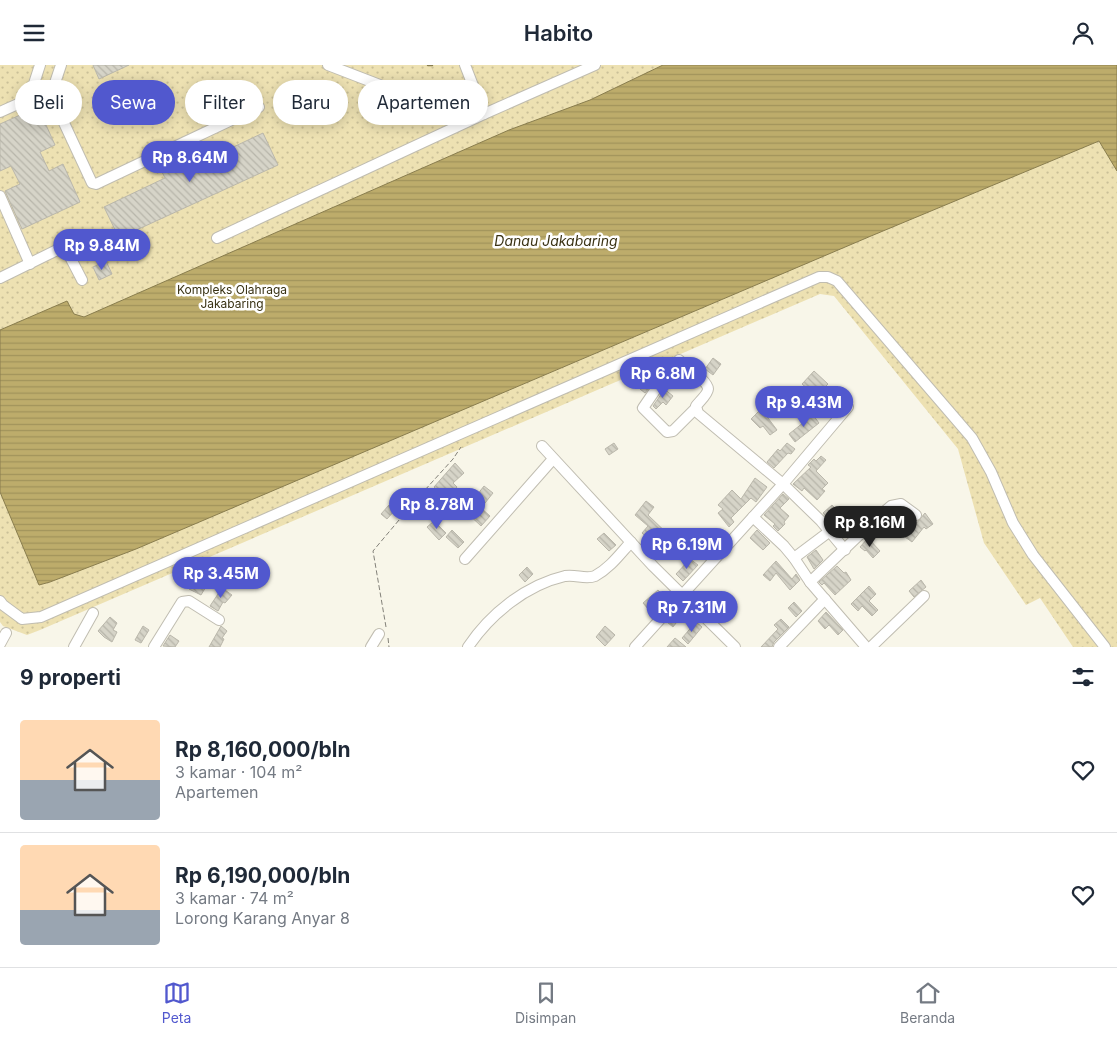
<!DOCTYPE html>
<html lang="id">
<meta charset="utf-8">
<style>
body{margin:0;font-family:Inter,sans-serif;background:#f6f6f7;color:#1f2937;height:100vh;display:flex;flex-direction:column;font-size:19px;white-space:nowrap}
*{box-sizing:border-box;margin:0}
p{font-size:16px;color:#747a83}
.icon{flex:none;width:28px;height:28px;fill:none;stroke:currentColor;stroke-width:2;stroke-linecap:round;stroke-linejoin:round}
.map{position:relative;height:582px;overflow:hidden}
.side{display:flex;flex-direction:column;background:#fff;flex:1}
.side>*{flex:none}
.guide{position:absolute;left:15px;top:15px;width:500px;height:45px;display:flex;gap:10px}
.price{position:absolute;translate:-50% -42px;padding:0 11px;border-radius:18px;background:#5158ce;color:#fff;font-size:16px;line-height:32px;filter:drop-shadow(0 1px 2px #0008)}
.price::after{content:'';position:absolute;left:50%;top:30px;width:15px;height:11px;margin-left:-8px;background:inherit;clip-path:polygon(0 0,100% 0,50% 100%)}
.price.selected{background:#222;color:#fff}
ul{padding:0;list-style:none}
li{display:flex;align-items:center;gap:15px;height:125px;padding:0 20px}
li+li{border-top:1px solid #e0e1e3}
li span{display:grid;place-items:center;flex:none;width:140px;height:100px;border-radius:5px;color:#555}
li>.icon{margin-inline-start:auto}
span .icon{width:60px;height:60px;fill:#fffc;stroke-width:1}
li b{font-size:21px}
h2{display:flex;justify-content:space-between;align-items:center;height:60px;padding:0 20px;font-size:21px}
.pill{padding:0 18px;border-radius:22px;background:#fff;box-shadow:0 2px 12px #0003;font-size:18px;line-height:45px}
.pill.selected{background:#5158ce;color:#fff}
header{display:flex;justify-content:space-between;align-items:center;height:65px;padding:0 20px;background:#fff;font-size:22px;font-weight:600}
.tab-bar{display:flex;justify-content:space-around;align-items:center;height:70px;border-top:1px solid #e0e1e3;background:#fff;font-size:14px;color:#747a83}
.tab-bar a{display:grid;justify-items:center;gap:2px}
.tab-bar .selected{color:#5158ce}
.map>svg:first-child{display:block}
.green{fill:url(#green-dots)}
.water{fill:url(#water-rules);stroke:#897d4e}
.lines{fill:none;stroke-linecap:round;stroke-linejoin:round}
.stream{stroke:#897d4e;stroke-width:2.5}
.building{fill:url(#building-back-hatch);stroke:#bab7ab}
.minor-casing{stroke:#c0bdb1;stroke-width:12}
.path{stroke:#838179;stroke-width:1;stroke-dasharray:5 2.5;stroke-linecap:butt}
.minor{stroke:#fff;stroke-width:10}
.labels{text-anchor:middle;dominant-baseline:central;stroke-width:5;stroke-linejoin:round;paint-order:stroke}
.park-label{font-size:12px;fill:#393214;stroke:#fff}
.water-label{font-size:14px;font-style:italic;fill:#3b3315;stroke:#fff}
</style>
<header><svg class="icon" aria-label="menu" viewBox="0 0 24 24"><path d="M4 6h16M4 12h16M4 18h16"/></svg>Habito<svg class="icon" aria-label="person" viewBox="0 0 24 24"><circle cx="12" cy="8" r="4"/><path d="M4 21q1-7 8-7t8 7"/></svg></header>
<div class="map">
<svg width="1117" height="582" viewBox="0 0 1117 582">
<defs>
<pattern id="green-dots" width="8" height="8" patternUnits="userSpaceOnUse" patternTransform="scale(1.25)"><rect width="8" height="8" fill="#ede1b2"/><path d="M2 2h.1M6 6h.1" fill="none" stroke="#cac098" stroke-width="1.8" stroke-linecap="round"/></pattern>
<pattern id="water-rules" width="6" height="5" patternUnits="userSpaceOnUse" patternTransform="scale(1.25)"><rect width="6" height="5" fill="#bdac6b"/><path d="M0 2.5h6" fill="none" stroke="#a1935b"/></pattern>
<pattern id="building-back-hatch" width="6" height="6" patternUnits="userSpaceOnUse" patternTransform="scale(1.25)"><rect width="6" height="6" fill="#d6d4c8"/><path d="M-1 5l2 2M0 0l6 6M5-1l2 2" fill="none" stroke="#b7b5aa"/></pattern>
</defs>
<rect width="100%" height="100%" fill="#f8f6e9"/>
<!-- green -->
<polygon class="green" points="0,0 1117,0 1117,582 1073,582 1040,533 1026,540 984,478 958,384 834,231 820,229 40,565 27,570 3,561 0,557"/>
<!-- water -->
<polygon class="water" points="663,0 1117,0 1117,106 1099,76 871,171 136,484 50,517 39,520 0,427 0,265 67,236 74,249 84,252 509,65 590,35"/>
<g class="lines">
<!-- stream -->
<polyline class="stream" points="428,0 432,0"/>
</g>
<!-- building -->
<g class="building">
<polygon points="93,0 129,0 99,14"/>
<polygon points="38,42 55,80 40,87 49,106 63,99 80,137 22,164 5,126 20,119 11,101 0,106 0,59"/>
<polygon points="263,68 278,100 119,173 104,142 165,113 161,105 170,101 166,93 194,80 197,88 206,84 210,93"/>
<polygon points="106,196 112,209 99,215 93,202"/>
<polygon points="713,293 721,299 713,310 705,304"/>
<polygon points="658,299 670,309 662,320 657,317 653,318 645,328 640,324"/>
<polygon points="814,306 828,319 824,323 839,341 831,348 816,331 802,319"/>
<polygon points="663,323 673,331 666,340 663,337 656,344 653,341 662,328"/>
<polygon points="771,325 779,332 765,349 777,365 770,370 763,361 760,363 751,354 764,341 760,337"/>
<polygon points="813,350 819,358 795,377 789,369"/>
<polygon points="614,378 618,384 609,390 605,384"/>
<polygon points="787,378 795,384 791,389 788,388 774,403 767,397 778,384 780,386"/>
<polygon points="821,391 826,395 816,406 828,418 822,424 825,426 817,435 804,423 802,426 793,419 811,402 808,400 814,394 816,396"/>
<polygon points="455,398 464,408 453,418 457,422 452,428 448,425 443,431 434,422"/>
<polygon points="755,413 767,422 756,437 751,433 731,453 734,457 729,462 718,448 723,444 718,440 732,425 741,434"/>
<polygon points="484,421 493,428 481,443 490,451 481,461 466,447 479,431 477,430"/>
<polygon points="783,429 789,434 780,443 789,451 784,457 785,459 778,466 773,461 775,459 764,450"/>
<polygon points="646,436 654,442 648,450 675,476 667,484 654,470 650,475 642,468 648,461 635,450"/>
<polygon points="389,440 395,445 387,454 381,449"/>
<polygon points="832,440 839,447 836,450 845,460 838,466 823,448"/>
<polygon points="925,448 933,459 926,464 924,462 912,477 905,472"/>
<polygon points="434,456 446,468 439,475 427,462"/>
<polygon points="452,465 464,477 458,483 446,472"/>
<polygon points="757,465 770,478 763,485 750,473"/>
<polygon points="604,468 616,480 609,486 597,474"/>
<polygon points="713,469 719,476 711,484 704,476"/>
<polygon points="868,473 880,486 873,493 866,485 865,486 860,482"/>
<polygon points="816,485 823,495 814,504 807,492"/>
<polygon points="690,494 698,500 683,516 676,509"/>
<polygon points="776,496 792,514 796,509 800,515 790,525 776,508 770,516 763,510"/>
<polygon points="837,501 844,508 846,507 851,515 835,530 824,518 822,520 819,517"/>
<polygon points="527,502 533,509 525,517 519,510"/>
<polygon points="195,514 207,520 201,530 189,524"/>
<polygon points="921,515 926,522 914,532 909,526"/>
<polygon points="869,521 876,529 869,536 878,545 872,551 862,541 858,546 851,539"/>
<polygon points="222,523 232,530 225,538 223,537 218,546 210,541"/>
<polygon points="658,525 667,536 654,551 643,538"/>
<polygon points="794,537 802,546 796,552 788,543"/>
<polygon points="678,545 683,549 673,562 667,557"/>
<polygon points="826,547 843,565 838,570 829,560 825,564 818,556"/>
<polygon points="110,552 117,558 113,565 117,567 112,577 104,572 98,566"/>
<polygon points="781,554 789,562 774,577 772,582 761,582 778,564 774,560"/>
<polygon points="696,557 702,562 688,579 682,573"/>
<polygon points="143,561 149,565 141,578 135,575"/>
<polygon points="221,561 227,566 222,573 224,574 220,582 209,582"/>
<polygon points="605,561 615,570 605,581 596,572"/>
<polygon points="170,570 179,576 175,582 163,581"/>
<polygon points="675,573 686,582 667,582"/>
</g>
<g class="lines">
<!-- minor casing -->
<g class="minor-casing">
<g id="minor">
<polyline points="328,0 411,32 465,50 472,51 477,49"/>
<polyline points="465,0 484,49"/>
<polyline points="51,30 61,0"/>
<polyline points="29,34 40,0"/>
<polyline points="0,47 29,34 51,30 92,118 96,119 259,42"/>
<polyline points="0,131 30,199"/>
<polyline points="217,173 484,49 595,0"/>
<polyline points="0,213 57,185 62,184 68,188 82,215"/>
<path d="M679,295C685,301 708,316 708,324C708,329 699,337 696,341L698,348L783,419L821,456L845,485"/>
<polyline points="656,324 643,343 667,367 673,366 696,343"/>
<polyline points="542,381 653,501 735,582"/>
<polyline points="753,452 784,481 794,493 810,517 866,582"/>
<polyline points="794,493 830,466"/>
<polyline points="465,494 553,394"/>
<polyline points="810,517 877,453 891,441 901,439 916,450"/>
<polyline points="0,536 3,540 22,554 41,552 819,212 828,212 837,216 972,373 991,407 1013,458 1033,490 1105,582"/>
<polyline points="0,579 6,568"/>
<polyline points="74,582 93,548"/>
<polyline points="154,582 182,537 189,536 219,555"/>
<polyline points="371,582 379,569"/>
<path d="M468,582C490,549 526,520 565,511C576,509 585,515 595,511C610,503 620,489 631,477"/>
<polyline points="635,582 783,419 848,342"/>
<polyline points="779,582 825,534"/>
<polyline points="871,582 924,531"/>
</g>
</g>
<!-- path -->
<g class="path">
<polyline points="386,562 373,486 415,436 453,394 461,382"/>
<polyline points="388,573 389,582"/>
</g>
<!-- minor -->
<use href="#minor" class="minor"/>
</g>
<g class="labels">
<!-- park labels -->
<g class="park-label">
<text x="232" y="224">Kompleks Olahraga<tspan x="232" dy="14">Jakabaring</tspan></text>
</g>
<!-- water labels -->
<g class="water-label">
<text x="556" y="175">Danau Jakabaring</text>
</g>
</g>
</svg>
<b class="price" style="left:190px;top:118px">Rp 8.64M</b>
<b class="price" style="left:102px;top:206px">Rp 9.84M</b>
<b class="price" style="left:663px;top:334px">Rp 6.8M</b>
<b class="price" style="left:804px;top:363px">Rp 9.43M</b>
<b class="price" style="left:437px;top:465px">Rp 8.78M</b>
<b class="price selected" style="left:870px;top:483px">Rp 8.16M</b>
<b class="price" style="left:687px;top:505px">Rp 6.19M</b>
<b class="price" style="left:221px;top:534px">Rp 3.45M</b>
<b class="price" style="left:692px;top:568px">Rp 7.31M</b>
<div class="guide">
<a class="pill">Beli</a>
<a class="pill selected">Sewa</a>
<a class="pill">Filter</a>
<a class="pill">Baru</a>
<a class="pill">Apartemen</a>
</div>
</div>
<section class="side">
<h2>9 properti<svg class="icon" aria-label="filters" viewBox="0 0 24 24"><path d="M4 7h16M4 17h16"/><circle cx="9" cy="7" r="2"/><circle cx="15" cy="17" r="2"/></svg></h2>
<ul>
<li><span style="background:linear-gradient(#ffd9b3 60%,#9aa5b1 0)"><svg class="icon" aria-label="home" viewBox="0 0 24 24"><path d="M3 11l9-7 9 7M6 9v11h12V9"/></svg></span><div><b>Rp 8,160,000/bln</b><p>3 kamar · 104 m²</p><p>Apartemen</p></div><svg class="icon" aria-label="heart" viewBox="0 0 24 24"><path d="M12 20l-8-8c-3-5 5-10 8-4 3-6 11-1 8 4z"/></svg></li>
<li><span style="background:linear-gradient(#ffd9b3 65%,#9aa5b1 0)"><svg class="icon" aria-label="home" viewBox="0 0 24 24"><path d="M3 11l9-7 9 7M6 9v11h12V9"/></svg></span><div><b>Rp 6,190,000/bln</b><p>3 kamar · 74 m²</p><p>Lorong Karang Anyar 8</p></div><svg class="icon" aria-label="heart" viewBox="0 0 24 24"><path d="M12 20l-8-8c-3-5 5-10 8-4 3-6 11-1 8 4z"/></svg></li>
</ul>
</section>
<nav class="tab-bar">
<a class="selected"><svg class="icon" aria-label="map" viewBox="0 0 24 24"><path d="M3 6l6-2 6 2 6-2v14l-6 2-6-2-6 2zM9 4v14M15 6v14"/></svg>Peta</a>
<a><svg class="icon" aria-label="saved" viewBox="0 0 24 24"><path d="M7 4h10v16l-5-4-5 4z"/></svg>Disimpan</a>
<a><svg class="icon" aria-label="home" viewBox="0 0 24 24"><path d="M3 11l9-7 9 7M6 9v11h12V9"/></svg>Beranda</a>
</nav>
